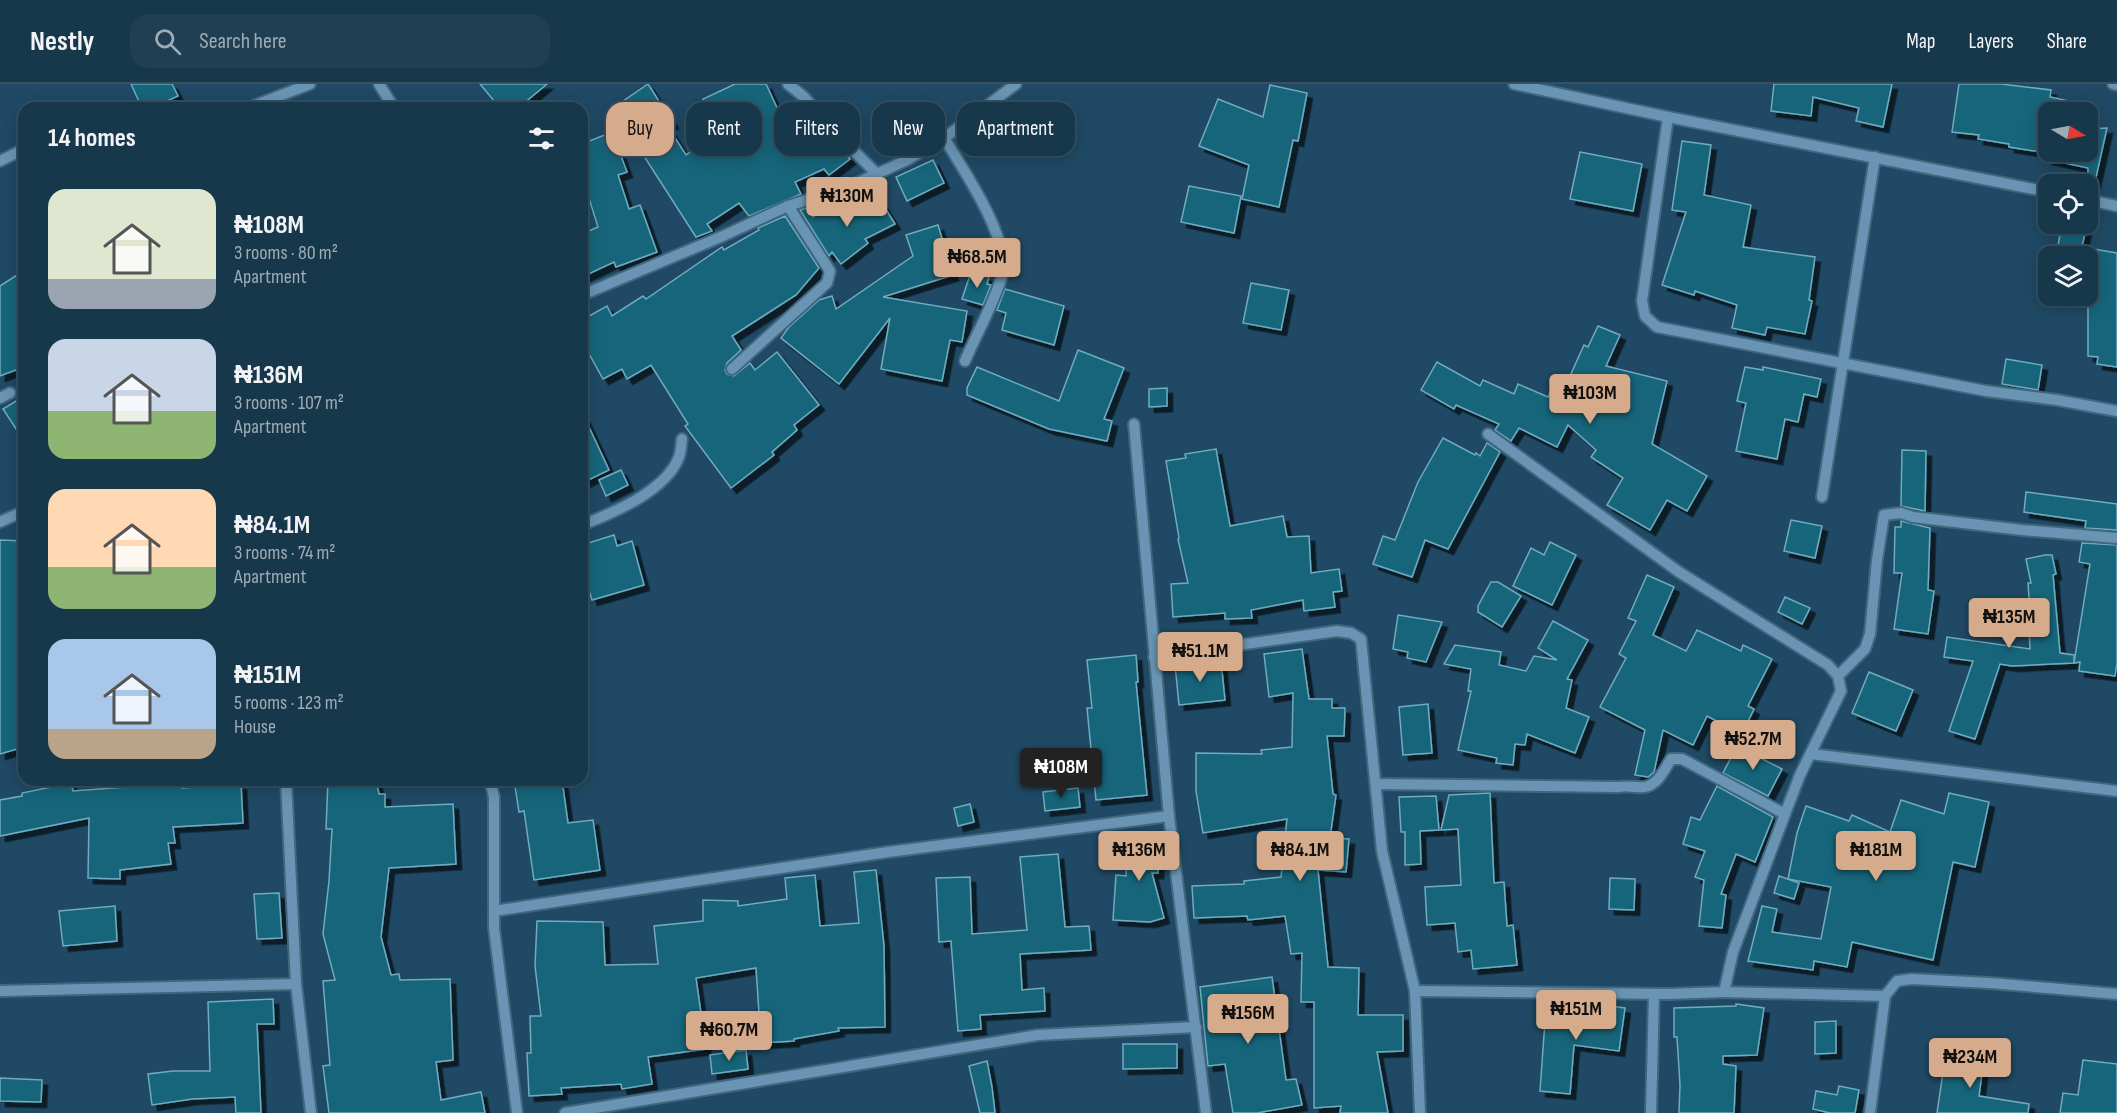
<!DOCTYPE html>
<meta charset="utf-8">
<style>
body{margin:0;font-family:"Sofia Sans Condensed",sans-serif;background:#203f52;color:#f1f3f6;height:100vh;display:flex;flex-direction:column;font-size:22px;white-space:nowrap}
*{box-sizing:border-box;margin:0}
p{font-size:20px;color:#9eacb5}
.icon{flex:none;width:33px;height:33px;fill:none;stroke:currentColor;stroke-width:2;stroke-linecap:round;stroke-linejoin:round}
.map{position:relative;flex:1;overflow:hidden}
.details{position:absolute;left:18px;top:18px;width:570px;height:684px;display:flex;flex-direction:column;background:#17374b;border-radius:18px;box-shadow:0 3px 15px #0003,0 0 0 2px #365163}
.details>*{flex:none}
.guide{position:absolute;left:606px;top:18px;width:570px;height:54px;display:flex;gap:12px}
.needle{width:39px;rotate:100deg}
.buttons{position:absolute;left:2038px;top:18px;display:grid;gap:12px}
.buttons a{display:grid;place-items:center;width:60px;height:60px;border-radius:12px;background:#17374b;box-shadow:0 3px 15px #0003,0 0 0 2px #365163;font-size:30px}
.price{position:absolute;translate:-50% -51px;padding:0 14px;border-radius:6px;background:#d6ab8b;color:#111;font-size:20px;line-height:39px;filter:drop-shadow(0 2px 3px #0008)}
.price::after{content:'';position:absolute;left:50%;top:36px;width:18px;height:14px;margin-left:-9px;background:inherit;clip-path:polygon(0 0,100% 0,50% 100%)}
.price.on{background:#222;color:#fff}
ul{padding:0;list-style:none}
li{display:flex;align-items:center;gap:18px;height:150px;padding:0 30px}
li span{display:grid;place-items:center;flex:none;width:168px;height:120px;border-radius:18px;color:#555}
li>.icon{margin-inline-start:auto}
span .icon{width:72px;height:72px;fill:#fffc;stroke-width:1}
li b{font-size:26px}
h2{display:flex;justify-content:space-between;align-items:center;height:72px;padding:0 30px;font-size:26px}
.pill{padding:0 21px;border-radius:18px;background:#17374b;box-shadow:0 3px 15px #0003,0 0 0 2px #365163;font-size:21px;line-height:54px}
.pill.on{background:#d6ab8b;color:#111}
header{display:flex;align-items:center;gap:36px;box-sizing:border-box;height:84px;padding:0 30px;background:#17374b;border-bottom:2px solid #365163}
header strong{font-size:28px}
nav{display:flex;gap:33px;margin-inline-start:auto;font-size:21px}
.search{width:420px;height:54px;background:#203f52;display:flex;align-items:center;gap:15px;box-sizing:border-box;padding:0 21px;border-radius:18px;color:#9eacb5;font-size:22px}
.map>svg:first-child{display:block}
.building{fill:#12657a;stroke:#71abbe;stroke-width:1.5;filter:url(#shadow)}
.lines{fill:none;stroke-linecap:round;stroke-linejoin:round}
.minor-casing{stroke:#41677e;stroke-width:14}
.minor{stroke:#6994b3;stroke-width:10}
</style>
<header>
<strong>Nestly</strong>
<div class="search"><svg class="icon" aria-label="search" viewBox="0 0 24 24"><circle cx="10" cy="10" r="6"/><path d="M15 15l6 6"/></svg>Search here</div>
<nav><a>Map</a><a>Layers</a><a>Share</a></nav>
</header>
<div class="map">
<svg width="2117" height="1029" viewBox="0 0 2117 1029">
<defs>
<filter id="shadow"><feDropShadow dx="5.5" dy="5.5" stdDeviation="0" flood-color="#0009"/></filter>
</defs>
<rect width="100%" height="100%" fill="#1f4964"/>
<!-- building -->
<g class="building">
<polygon points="131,0 172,0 178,12 152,24 142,24"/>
<polygon points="480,0 547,0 518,24 500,24"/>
<polygon points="648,0 673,39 668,43 686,71 718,47 703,15 735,0 766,0 779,28 799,19 850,75 829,91 824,85 795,98 801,110 749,132 739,119 707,140 712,147 696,153 613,24"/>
<polygon points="1774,0 1892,0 1883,43 1856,37 1859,24 1813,13 1811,32 1771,27"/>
<polygon points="1959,0 2001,0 2051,6 2050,13 2088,21 2087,28 2047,28 2041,68 2009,63 2009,60 1978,55 1979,51 1952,48"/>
<polygon points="1270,1 1307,9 1298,57 1293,56 1279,123 1242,115 1249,81 1199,62 1218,15 1263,33"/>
<polygon points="2107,44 2095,98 2088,97 2088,84 2046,75 2047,68 2088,68 2088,45"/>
<polygon points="612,48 627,88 618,91 629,125 640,121 657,168 616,183 614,178 582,193 582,150 598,143 582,92 582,60"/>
<polygon points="1682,57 1711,61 1704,111 1751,121 1743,163 1815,173 1809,216 1812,217 1805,250 1767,243 1765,251 1732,244 1737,221 1695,207 1694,211 1662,201 1686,128 1672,126"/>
<polygon points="1580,68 1642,80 1633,127 1570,115"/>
<polygon points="933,76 944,99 907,117 896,93"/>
<polygon points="1189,102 1241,112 1234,149 1181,138"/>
<polygon points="836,116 848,131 880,116 895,140 865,155 868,159 841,180 832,168 829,172 800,126 808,123 813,133"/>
<polygon points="785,132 819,184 796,211 732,252 741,266 727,279 725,286 727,290 734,292 750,279 755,286 777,268 819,321 794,341 797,346 772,368 774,371 731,404 685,342 688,340 651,281 627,295 622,285 603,295 582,257 582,236 607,222 612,232 643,212 646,215 722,163 724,166 759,146 758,144"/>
<polygon points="2062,140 2087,140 2080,172 2056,172"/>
<polygon points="938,141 953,191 883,213 967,227 962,258 950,256 942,297 881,285 890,234 839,300 781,254 789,243 819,216 832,212 836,225 913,172 906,151"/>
<polygon points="2088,164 2117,169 2117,283 2097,280 2098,273 2088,272"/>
<polygon points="971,188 989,193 987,200 991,201 983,221 962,215"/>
<polygon points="17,191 24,202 24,283 0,292 0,202"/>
<polygon points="1251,199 1289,206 1281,246 1243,239"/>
<polygon points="1005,205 1064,222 1054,261 1002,246 1006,229 997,226"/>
<polygon points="1598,242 1620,251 1606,282 1667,297 1652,360 1707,392 1687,427 1667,416 1650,446 1607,421 1623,394 1591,373 1596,366 1568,341 1557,363 1519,344 1511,357 1495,346 1499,340 1456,321 1454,325 1421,306 1437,278 1480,302 1483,296 1514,310 1518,300 1548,313 1551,307 1561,312 1584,261 1588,263"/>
<polygon points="1078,266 1124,284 1104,335 1112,337 1107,357 1049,345 967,311 967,304 977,283 1059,317"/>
<polygon points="2006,275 2042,281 2038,306 2002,300"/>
<polygon points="1745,283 1763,286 1763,283 1821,295 1817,313 1804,310 1798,338 1785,335 1777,375 1736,367 1746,319 1737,317"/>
<polygon points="1167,304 1167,322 1149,323 1149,305"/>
<polygon points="24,312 24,357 3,325"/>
<polygon points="582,328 609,386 582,399"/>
<polygon points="1443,354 1475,371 1476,369 1480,372 1487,359 1500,368 1448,465 1425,456 1412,493 1373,480 1383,452 1395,456 1418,398"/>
<polygon points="1216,365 1230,442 1283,432 1287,453 1309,452 1311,489 1339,485 1342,507 1333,508 1335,523 1304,527 1303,516 1251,526 1252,534 1225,535 1225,529 1173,533 1171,500 1188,499 1178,455 1179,454 1166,377 1186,374 1185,370"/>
<polygon points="1902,366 1926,367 1925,427 1901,422"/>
<polygon points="621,386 628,401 606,412 599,396"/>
<polygon points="2026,408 2117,420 2117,446 2085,444 2086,437 2024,428"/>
<polygon points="1791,436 1822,442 1815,474 1784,467"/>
<polygon points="1901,437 1930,444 1928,506 1934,507 1928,550 1894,545 1902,489 1894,489 1895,443 1901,443"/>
<polygon points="614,451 617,462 632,457 644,501 592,516 582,483 582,461"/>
<polygon points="0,456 24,457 24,663 0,670"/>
<polygon points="1550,458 1576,471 1552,521 1513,502 1531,464 1544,471"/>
<polygon points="2082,459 2117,461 2117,578 2115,592 2079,587 2080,578 2074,579 2090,480 2079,478"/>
<polygon points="2045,471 2052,471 2056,490 2053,491 2060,569 2074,571 2074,579 2012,582 2000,580 1975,655 1949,647 1973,577 1944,573 1947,553 2030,565 2029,543 2031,543 2028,499 2031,499 2026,475"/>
<polygon points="1647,491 1674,503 1653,551 1686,567 1697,546 1741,567 1743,561 1772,575 1748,622 1754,625 1742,650 1707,632 1693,661 1663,646 1654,688 1648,693 1635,691 1645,646 1600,623 1626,574 1619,570 1636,537 1628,534"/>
<polygon points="1491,498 1498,498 1521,512 1502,543 1478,528 1478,522"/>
<polygon points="1785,513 1810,524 1802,540 1778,528"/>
<polygon points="1398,531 1442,538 1426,578 1407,574 1408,568 1393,565"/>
<polygon points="1553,537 1588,556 1567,595 1572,596 1566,624 1589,633 1575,669 1527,650 1525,661 1515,660 1513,681 1496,679 1497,674 1458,666 1471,607 1468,607 1471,585 1444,580 1455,561 1501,568 1499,581 1526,587 1534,572 1557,576 1538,564"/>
<polygon points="1302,565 1309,615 1332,615 1332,624 1345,624 1344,652 1327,652 1333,710 1336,711 1330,754 1349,755 1346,788 1318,786 1328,883 1359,884 1358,931 1403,931 1403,967 1377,968 1388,1029 1340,1029 1341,1022 1314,1024 1314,918 1301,918 1302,869 1291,870 1285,832 1248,836 1247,832 1194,834 1192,802 1244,800 1244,797 1281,793 1287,735 1203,749 1196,707 1196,669 1262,670 1261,666 1292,663 1293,609 1269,613 1264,570"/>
<polygon points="1136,571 1138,598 1136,598 1147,711 1096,716 1087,624 1092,624 1087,576"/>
<polygon points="1221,577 1225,616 1179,621 1175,581"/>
<polygon points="1869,588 1913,606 1896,647 1852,629"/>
<polygon points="1428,620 1432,669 1403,671 1399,623"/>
<polygon points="1737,662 1782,685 1768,712 1723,689"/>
<polygon points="126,696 181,696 182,704 241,700 243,739 173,743 175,759 168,759 171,780 120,786 120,795 88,794 89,734 0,752 0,716 22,712 22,709 71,699 73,707 126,703"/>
<polygon points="328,696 376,696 379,710 385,710 385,723 453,720 456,780 389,784 381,853 391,891 399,890 400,896 450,895 453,976 436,978 441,1016 481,1008 485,1029 329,1029 323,982 330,981 323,897 335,896 323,850 329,797 332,745 326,745"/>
<polygon points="514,696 562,696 568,739 593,736 600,786 534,796 524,727 519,728"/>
<polygon points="1717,702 1773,733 1755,778 1736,770 1721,810 1726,811 1722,844 1699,842 1704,796 1695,793 1705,767 1683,760 1691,733 1700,736"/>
<polygon points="1078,704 1080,723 1045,727 1043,708"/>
<polygon points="1490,709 1494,799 1504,798 1507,842 1513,841 1517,881 1473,885 1471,866 1458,868 1455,839 1427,841 1425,803 1461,801 1458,745 1441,746 1449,711"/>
<polygon points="1949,709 1989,718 1975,783 1953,778 1933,876 1852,858 1847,883 1814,877 1813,886 1748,877 1762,822 1777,825 1772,848 1821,855 1831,803 1788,795 1797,749 1806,722 1849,737 1852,731 1890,748 1901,716 1944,730"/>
<polygon points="1436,712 1439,746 1420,747 1421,780 1405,781 1405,748 1401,748 1399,713"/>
<polygon points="970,720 974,738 958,742 954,724"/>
<polygon points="1128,750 1160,751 1158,789 1152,789 1164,834 1150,838 1113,836 1116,791 1126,792"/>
<polygon points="1058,770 1065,843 1089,842 1091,866 1020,870 1022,906 1044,904 1045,927 980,931 981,945 958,947 951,857 939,858 936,794 970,793 972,850 1027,846 1020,773"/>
<polygon points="876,786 884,862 885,943 838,944 839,947 794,955 794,957 761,959 756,884 696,894 706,965 648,973 652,1000 622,1005 621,1000 561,1004 562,1010 529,1012 527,969 531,969 530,932 541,932 535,882 537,837 603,838 605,881 658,880 654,842 703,837 703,816 738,817 738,822 787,815 785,794 815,791 820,842 859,839 854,788"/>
<polygon points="1779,792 1799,799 1794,815 1774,809"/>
<polygon points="1610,794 1635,795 1634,826 1609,825"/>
<polygon points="279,809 282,854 257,855 254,810"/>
<polygon points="115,822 117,857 63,862 59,827"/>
<polygon points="1272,893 1286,996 1296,995 1302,1021 1257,1029 1233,1029 1225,980 1208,982 1200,903"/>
<polygon points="273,915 274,940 257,940 261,1029 236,1029 235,1013 192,1015 152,1021 148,990 173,987 210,987 208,918"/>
<polygon points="1594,920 1625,924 1619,967 1574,961 1570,1010 1540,1007 1546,923 1593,927"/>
<polygon points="1736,920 1764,924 1757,971 1723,972 1723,980 1736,982 1734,1029 1679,1029 1680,1001 1677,953 1674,953 1674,924 1736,922"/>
<polygon points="1836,937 1836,969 1815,970 1815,938"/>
<polygon points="1123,960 1177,960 1177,984 1123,985"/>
<polygon points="746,966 748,985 712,990 710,971"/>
<polygon points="1946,968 1984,974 1979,1012 2029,1020 2028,1029 1937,1029"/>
<polygon points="2083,976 2117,980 2117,1029 2060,1029 2063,1009 2078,1011"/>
<polygon points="987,977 992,1003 995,1029 980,1029 969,982"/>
<polygon points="0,994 42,996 41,1018 0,1017"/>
<polygon points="1839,1002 1859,1006 1855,1029 1830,1029 1813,1025 1816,1007 1837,1011"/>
</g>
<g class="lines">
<!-- minor casing -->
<g class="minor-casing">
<g id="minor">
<polyline points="379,0 394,24"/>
<polyline points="788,0 804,13 838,51 877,90"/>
<polyline points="1514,0 1668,33 2049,108"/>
<polyline points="2113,0 2117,1"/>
<polyline points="248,24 310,0"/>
<polyline points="1668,33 1642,217 1645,232 1657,243 1986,307 2057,316 2117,327"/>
<path d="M944,54C962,83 1013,159 1002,192C994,219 976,251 965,277"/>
<polyline points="0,77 24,65"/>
<polyline points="2088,116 2117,122"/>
<polyline points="582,211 723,152 788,122 848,103 907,76 939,58 1016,0"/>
<polyline points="732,285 827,199 830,187 788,122"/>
<polyline points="0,314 10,309"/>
<polyline points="1134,340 1169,732 1206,1029"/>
<polyline points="1822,413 1875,73"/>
<polyline points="0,438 24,427"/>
<path d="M582,441C613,429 666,407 679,373C681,368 681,361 682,355"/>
<polyline points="1154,573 1337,547 1351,549 1361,555 1382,767 1415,907 1420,1029"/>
<polyline points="1838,592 1865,565 1870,550 1877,476 1884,431 1901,429 1913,433 2022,446 2117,454"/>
<polyline points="1811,670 2117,707"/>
<polyline points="286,696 296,900 311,1029"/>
<polyline points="490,696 494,713 494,844 517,1029"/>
<path d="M1376,700L1619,703C1627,701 1635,704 1644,703C1657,702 1665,685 1671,675H1682L1785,730"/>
<polyline points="494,827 888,768 1169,732"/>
<polyline points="0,907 296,900"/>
<polyline points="1415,907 1668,910 1724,908 1733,868 1785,730 1800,691 1841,607 1838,592 1828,581 1679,488 1488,350"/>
<polyline points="1724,908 1885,912"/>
<polyline points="565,1029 1038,951 1196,943"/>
<polyline points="1651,1029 1654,910"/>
<polyline points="1870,1029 1885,912 1897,897 1911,895 1990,899 2117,910"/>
</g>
</g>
<!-- minor -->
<use href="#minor" class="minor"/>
</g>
</svg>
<div class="buttons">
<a><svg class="needle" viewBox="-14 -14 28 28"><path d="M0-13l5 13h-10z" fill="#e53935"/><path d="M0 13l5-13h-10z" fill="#9eacb5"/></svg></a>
<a><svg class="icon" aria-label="locate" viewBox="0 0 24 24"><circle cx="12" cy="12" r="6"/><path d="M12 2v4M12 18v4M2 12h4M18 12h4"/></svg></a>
<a><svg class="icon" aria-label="layers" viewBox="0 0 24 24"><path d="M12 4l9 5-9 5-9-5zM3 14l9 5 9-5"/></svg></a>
</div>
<b class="price" style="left:847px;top:144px">₦130M</b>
<b class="price" style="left:977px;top:205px">₦68.5M</b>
<b class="price" style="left:1590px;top:341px">₦103M</b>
<b class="price" style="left:2009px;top:565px">₦135M</b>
<b class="price" style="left:1200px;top:599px">₦51.1M</b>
<b class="price" style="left:1753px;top:687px">₦52.7M</b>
<b class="price on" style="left:1061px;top:715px">₦108M</b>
<b class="price" style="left:1139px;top:798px">₦136M</b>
<b class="price" style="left:1300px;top:798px">₦84.1M</b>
<b class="price" style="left:1876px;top:798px">₦181M</b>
<b class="price" style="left:1576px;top:957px">₦151M</b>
<b class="price" style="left:1248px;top:961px">₦156M</b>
<b class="price" style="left:729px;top:978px">₦60.7M</b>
<b class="price" style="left:1970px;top:1005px">₦234M</b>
<div class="guide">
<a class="pill on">Buy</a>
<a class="pill">Rent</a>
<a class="pill">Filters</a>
<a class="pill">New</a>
<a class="pill">Apartment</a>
</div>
<section class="details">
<h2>14 homes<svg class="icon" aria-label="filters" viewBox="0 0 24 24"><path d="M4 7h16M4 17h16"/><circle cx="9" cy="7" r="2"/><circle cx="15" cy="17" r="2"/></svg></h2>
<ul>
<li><span style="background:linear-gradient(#dfe7d0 75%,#9aa5b1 0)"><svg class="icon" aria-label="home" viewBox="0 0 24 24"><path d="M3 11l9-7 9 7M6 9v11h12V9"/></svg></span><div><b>₦108M</b><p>3 rooms · 80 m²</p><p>Apartment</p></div></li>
<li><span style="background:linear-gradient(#c9d6e8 60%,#8fb573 0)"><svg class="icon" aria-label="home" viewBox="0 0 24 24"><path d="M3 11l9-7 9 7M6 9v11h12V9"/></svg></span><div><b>₦136M</b><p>3 rooms · 107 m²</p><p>Apartment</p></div></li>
<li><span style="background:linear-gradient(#ffd9b3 65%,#8fb573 0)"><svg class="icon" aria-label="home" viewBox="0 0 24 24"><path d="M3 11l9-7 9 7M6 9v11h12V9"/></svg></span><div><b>₦84.1M</b><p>3 rooms · 74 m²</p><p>Apartment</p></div></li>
<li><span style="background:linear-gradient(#a9c7e8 75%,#b9a48a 0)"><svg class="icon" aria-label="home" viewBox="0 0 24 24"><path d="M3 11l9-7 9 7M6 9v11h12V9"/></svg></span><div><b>₦151M</b><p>5 rooms · 123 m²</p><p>House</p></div></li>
</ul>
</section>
</div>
